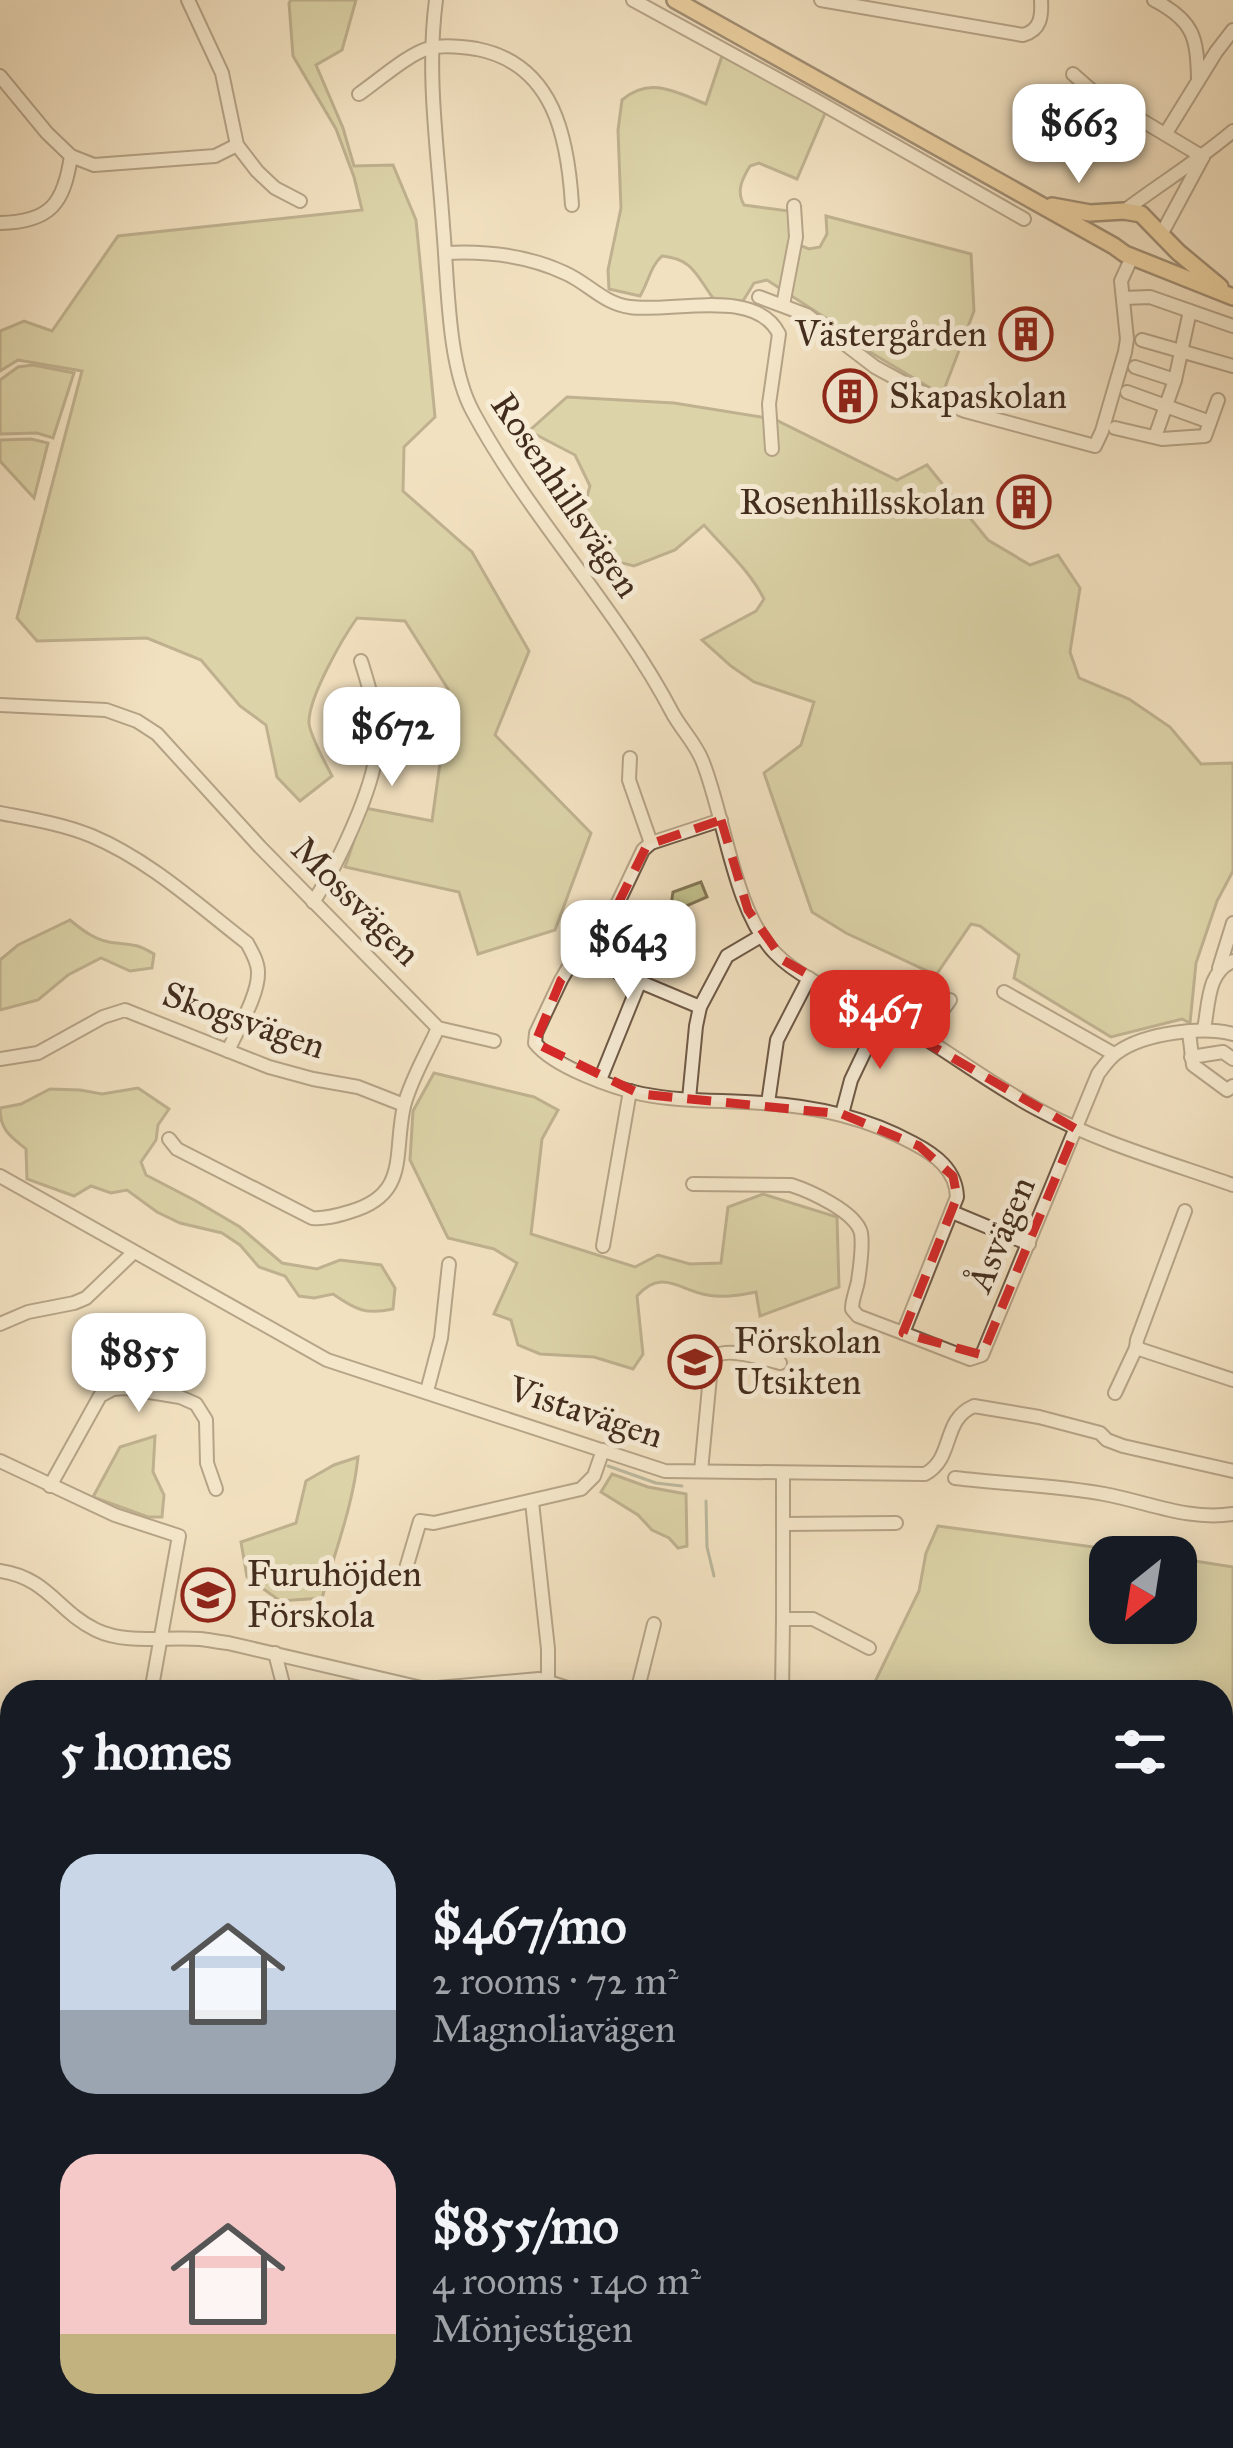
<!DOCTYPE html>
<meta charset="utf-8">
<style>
body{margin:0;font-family:"IM FELL Great Primer",serif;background:#242831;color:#f1f3f6;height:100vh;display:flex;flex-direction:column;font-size:45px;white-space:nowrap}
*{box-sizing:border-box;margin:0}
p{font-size:39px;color:#9ea1a6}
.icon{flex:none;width:66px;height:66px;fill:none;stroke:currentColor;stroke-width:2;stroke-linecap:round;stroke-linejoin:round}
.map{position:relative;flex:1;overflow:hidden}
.drawer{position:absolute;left:0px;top:1680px;width:1233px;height:768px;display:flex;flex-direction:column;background:#171b24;border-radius:36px 36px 0 0;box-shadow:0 6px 30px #0003}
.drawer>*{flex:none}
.needle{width:78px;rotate:210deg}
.fabs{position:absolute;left:1089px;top:1536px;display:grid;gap:24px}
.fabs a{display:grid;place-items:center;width:108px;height:108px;border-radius:24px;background:#171b24;box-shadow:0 6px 30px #0003;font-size:60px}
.price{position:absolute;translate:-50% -102px;padding:0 27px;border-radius:24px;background:#fff;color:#222;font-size:39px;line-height:78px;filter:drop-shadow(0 3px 6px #0008)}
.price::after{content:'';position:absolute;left:50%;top:72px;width:36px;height:27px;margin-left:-18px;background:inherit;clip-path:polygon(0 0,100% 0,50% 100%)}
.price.active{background:#d93025;color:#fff}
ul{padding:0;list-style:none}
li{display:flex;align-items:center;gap:36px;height:300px;padding:0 60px}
li span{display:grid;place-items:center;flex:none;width:336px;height:240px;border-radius:36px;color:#555}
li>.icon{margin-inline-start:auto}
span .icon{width:144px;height:144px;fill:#fffc;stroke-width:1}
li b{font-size:51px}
h2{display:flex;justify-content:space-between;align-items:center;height:144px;padding:0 60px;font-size:51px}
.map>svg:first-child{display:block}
.green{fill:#c2c18d;stroke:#827655;stroke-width:3}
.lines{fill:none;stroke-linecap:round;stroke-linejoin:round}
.stream{stroke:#788473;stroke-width:3}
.minor-casing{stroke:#6e5946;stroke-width:16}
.major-casing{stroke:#422c1d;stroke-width:20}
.minor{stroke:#f7ecd6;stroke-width:12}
.major{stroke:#e9c080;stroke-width:15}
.marked{fill:none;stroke:#d62828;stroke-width:9;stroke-dasharray:24 15;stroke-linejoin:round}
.labels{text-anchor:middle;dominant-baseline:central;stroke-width:10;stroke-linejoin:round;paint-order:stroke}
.poi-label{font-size:36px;fill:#422c1d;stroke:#f7ecd6;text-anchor:start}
.street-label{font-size:36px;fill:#422c1d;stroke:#f7ecd6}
</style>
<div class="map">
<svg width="1233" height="2448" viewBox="0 0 1233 2448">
<rect width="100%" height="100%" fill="#f2e1c0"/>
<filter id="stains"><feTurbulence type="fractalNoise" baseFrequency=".00167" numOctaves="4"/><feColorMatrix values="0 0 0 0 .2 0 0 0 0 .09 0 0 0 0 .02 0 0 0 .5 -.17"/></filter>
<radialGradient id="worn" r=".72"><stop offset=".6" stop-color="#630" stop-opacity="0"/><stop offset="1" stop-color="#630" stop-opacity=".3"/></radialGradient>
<!-- green -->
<g class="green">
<path d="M291,0H356L342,50L316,65L343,128L354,166L393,165L416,220L435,417L404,447L403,491L472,552L529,651L495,735L591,833L555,930L478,954L459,892L345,867L365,808L432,821L441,756L401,733L448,689L405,621L357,618C342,639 308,698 309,723C310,736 326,764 332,776L300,801L277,777L266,725L240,706L201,660L147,638L37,641L17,618L82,371L18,360L0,371V331L24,321L52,331L118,236L362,210L354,177L336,129L293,56L289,3Z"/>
<path d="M722,56L826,111L797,179L759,163L750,166C742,179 736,191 744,205L789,211L791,242L809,249L820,247L827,234L826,216L971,254L974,311L942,395L870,352L835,324L767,280L754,283L743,301L713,298C696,275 693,259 662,256C651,265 648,283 640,296L609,289L608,270L621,208L618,130L622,100C650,76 676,92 706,104Z"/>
<polygon points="33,365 74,373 53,438 37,433 0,434 0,380 18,367"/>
<path d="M567,397L674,403L774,419L897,480L927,465L988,540L1030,565L1058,555L1080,588L1070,652L1079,678L1129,699L1170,727L1201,764L1233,763V871L1217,901L1196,963L1190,1023L1182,1019L1111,1037L1014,978L1019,955L980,926L971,924L936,975L846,933L812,912L764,773L801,745L814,702L754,682L731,666L702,640L756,611L764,599C750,571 725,549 704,525L675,550L634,566L595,556L580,521L590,486L575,455L529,431Z"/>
<polygon points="31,439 48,443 34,498 0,461 0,440"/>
<polygon points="701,882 707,897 679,909 686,918 684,930 672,938 668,945 656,944 648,935 661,902 671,905 673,892"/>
<path d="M70,920C83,931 98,942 116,943C135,945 137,944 154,954L152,968L130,971L101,958L68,975L38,1000L0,1010V960L18,945Z"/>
<path d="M434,1073L534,1097L558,1110L542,1139L531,1234L635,1267L658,1255L690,1264L721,1263L728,1207L763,1194L837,1217L839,1287L760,1316L756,1292C739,1295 725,1298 707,1295C679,1290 662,1268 637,1296L643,1354L633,1369L594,1357L540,1354L518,1345L511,1320L494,1314L517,1263L494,1249L448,1238L410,1160L413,1111Z"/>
<path d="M138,1088L169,1109L158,1125L156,1140L141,1162L146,1175L196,1201L240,1227L282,1263L317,1269L340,1260L381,1265L395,1288L393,1309C366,1315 356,1310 333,1294L314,1298L299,1296L285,1276L259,1267L240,1245L222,1233L180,1223L157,1212L127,1190L111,1193L91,1186L74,1196L27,1179L26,1149C10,1136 0,1130 0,1108L21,1104L50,1089L80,1090L102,1094Z"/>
<polygon points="155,1436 153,1472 164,1495 162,1517 148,1517 93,1497 120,1447"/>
<path d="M358,1457C353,1506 335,1551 322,1598L280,1601L247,1577L241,1542L296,1523L306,1481L334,1465Z"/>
<polygon points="612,1474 648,1487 686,1494 687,1546 678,1548 669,1538 652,1530 638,1515 601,1492"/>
<polygon points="938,1526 1167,1557 1110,1557 1110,1623 1176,1623 1176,1558 1233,1567 1233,2448 0,2448 0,2265 12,2266 12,2436 1221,2436 1221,1692 870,1692 919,1591 926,1553"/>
<polygon points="12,1885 12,2063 0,2050 0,1891"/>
</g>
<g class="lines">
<!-- stream -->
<g class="stream">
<polyline points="608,1466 656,1483 682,1486"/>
<polyline points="706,1501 707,1547 714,1576"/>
</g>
<!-- minor casing -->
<g class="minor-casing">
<g id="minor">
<polyline points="188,0 222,73 237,145 257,171 275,188 300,201"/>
<path d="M436,0C426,75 438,151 443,226C448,280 447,365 473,412C530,518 617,607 673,714C682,730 695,743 702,760C725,816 733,910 775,953C806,985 855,998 893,1019C943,1047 988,1083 1039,1110C1100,1143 1168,1162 1233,1185"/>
<polyline points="633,0 812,98 1024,219"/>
<path d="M821,0L1023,35C1041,30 1042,16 1041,0"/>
<path d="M1154,0C1194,21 1197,37 1198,79"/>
<polyline points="1073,74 1091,90 1203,157"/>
<polyline points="0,76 47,133 71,156 94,165 215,156 237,145"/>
<path d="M359,94C378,81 409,53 430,48C443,45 464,47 477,49C554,64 568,138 572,205"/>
<polyline points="1166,133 1216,52 1233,30"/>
<path d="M1124,211C1160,184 1199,160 1233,131"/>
<path d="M0,223C51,222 64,203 71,156"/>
<polyline points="1162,233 1203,157"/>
<path d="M446,253C486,251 527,255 565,273C588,283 604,304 630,307C672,313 756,287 779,334L769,404L772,449"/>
<polyline points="759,297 807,315 875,367 930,397 965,411 1095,446 1102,431 1125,352 1127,339 1121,281 1132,257"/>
<polyline points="1123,298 1150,297 1233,326"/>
<polyline points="783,305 796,237 794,206"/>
<polyline points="1142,340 1233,366"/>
<polyline points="1135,367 1175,380"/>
<polyline points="1127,392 1210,422"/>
<polyline points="1115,428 1162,439 1205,436 1218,400"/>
<polyline points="1155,437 1175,380 1190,311"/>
<polyline points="0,705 106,710 137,721 157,734 260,847 438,1028 494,1041"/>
<polyline points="630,758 629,780 651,843"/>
<path d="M0,813C31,819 63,824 92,836C149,860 198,905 247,943C252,952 258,962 258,972C259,995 237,1030 228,1051"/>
<path d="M721,820L651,843L643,850L604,932L568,968L561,980L536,1033L535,1043C554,1067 613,1088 642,1094C682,1102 722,1100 762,1103C815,1106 867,1118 913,1143C936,1155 956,1170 957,1197L903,1333L970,1359L982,1355L1098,1074C1104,1066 1110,1057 1118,1052C1145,1033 1202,1026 1233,1034"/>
<path d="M313,902C336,868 371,794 376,754C381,723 370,690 361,661"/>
<polyline points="591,945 619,973 700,1007"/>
<polyline points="1219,968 1233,923"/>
<polyline points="1004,992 1114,1054"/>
<path d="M1204,1029C1209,1004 1207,972 1233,961"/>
<polyline points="1189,1032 1193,1065 1227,1090 1233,1086"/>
<polyline points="923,1037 950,1000"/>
<polyline points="1191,1057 1223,1052 1233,1059"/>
<polyline points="0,1059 38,1053 103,1017 125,1010 269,1067 313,1079 358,1087 404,1105"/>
<polyline points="600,1080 640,981"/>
<polyline points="689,1099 696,1026 700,1007 727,956 761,936"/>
<polyline points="768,1103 777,1040 809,978"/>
<polyline points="842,1114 851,1080 883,1013"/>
<path d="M169,1139L177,1149L312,1218C325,1219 336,1216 349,1212C410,1195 393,1154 404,1106C411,1079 427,1053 438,1028"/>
<path d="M0,1176L327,1360L665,1471L925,1474C955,1458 941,1420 974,1406L1039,1417L1100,1433L1107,1440L1123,1446L1233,1471"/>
<path d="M693,1184L791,1185C810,1191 856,1212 861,1233C863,1246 860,1268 858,1281C856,1292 852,1299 852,1309L858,1316L903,1333"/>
<polyline points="952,1212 1029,1244"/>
<polyline points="603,1246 630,1091"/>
<polyline points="0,1324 28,1312 74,1303 86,1298 134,1252"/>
<polyline points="1136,1348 1233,1380"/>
<polyline points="427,1391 441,1338 449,1264"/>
<polyline points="1115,1393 1136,1348 1137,1340 1185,1211"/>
<polyline points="0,1461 115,1515 179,1536 151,1692"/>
<path d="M701,1471L711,1366C713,1363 713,1359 716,1356C728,1347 766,1359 780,1363"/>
<polyline points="783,1473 783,1619 813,1619 869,1648"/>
<path d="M955,1478C1004,1484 1056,1485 1104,1494C1148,1502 1188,1521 1233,1514"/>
<polyline points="50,1486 100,1396 113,1389 125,1388 180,1397 196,1404 206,1420 207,1463 216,1489"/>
<polyline points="532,1502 548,1649 548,1681"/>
<polyline points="783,1524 896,1523"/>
<path d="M0,1571C48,1578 57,1611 96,1630C127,1645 166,1636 200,1639C209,1640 219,1642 228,1643L426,1689L539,1679L580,1692"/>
<polyline points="402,1582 420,1521 434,1523 581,1489 594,1476 603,1450"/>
<polyline points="275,1653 285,1692"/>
<polyline points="637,1692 654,1624"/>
<polyline points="782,1692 783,1619"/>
<polyline points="0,1769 12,1763"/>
<polyline points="0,1774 12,1785"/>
<polyline points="0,2128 12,2130"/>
<polyline points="0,2186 12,2193"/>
<polyline points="919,2448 923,2436"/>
</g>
</g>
<!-- major casing -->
<g class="major-casing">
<g id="major">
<polyline points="675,0 1114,246 1125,254 1233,297"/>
<polyline points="1052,206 1090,213 1124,211 1141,214 1178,252 1220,287"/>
</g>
</g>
<!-- minor -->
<use href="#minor" class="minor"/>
<!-- major -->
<use href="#major" class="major"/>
</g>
<!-- marked area -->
<path d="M0 0H1233V2448H0ZM721,820L748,910L783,960L1076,1129L982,1355L903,1333L957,1197L953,1176L919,1146L842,1114L640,1094L535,1043L561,980L604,932L647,845Z" fill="#f2e1c0" fill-opacity=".55" fill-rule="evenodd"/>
<path class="marked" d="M721,820L748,910L783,960L1076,1129L982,1355L903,1333L957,1197L953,1176L919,1146L842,1114L640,1094L535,1043L561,980L604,932L647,845Z"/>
<!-- icons -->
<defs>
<g id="building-ring" transform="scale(2.7)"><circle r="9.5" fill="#f7ecd6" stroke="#8f2418" stroke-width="1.5"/><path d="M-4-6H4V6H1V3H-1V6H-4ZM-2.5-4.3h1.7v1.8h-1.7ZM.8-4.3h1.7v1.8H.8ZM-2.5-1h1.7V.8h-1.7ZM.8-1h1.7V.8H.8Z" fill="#8f2418"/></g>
<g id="school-ring" transform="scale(2.7)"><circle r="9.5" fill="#f7ecd6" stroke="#8f2418" stroke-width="1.5"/><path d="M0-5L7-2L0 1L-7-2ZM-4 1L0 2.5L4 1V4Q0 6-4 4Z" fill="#8f2418"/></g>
</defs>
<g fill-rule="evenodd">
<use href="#building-ring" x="1026" y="334"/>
<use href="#building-ring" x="850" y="396"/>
<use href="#building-ring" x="1024" y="502"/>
<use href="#school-ring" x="695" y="1362"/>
<use href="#school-ring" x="208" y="1595"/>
</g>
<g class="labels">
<!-- poi labels -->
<g class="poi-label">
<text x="987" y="334" text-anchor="end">Västergården</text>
<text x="889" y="396">Skapaskolan</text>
<text x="985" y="502" text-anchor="end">Rosenhillsskolan</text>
<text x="734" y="1341">Förskolan<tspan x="734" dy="41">Utsikten</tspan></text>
<text x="247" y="1574">Furuhöjden<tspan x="247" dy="41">Förskola</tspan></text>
</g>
<!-- street labels -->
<g class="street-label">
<text transform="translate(566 495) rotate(56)">Rosenhillsvägen</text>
<text transform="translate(356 901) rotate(45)">Mossvägen</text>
<text transform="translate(244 1020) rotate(19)">Skogsvägen</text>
<text transform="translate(1001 1234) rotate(-67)">Åsvägen</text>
<text transform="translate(586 1412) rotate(18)">Vistavägen</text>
</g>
</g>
<rect width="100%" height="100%" filter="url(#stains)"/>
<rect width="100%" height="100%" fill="url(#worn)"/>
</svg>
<div class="fabs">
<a><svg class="needle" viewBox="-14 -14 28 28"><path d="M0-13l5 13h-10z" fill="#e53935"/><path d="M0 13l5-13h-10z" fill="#9ea1a6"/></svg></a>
</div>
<b class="price" style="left:1079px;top:186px">$663</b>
<b class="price" style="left:392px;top:789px">$672</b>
<b class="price" style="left:628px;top:1002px">$643</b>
<b class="price active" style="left:880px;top:1072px">$467</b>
<b class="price" style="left:139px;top:1415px">$855</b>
<section class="drawer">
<h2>5 homes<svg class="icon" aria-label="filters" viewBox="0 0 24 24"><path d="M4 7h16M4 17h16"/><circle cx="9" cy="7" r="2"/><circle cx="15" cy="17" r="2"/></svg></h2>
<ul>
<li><span style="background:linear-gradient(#c9d6e8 65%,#9aa5b1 0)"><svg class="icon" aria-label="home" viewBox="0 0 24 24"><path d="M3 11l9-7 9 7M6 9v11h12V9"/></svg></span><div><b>$467/mo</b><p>2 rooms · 72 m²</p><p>Magnoliavägen</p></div></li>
<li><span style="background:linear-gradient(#f6c9c9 75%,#c2b280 0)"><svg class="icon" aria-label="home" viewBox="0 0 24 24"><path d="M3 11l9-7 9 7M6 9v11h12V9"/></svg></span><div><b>$855/mo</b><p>4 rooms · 140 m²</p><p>Mönjestigen</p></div></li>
</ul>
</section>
</div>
